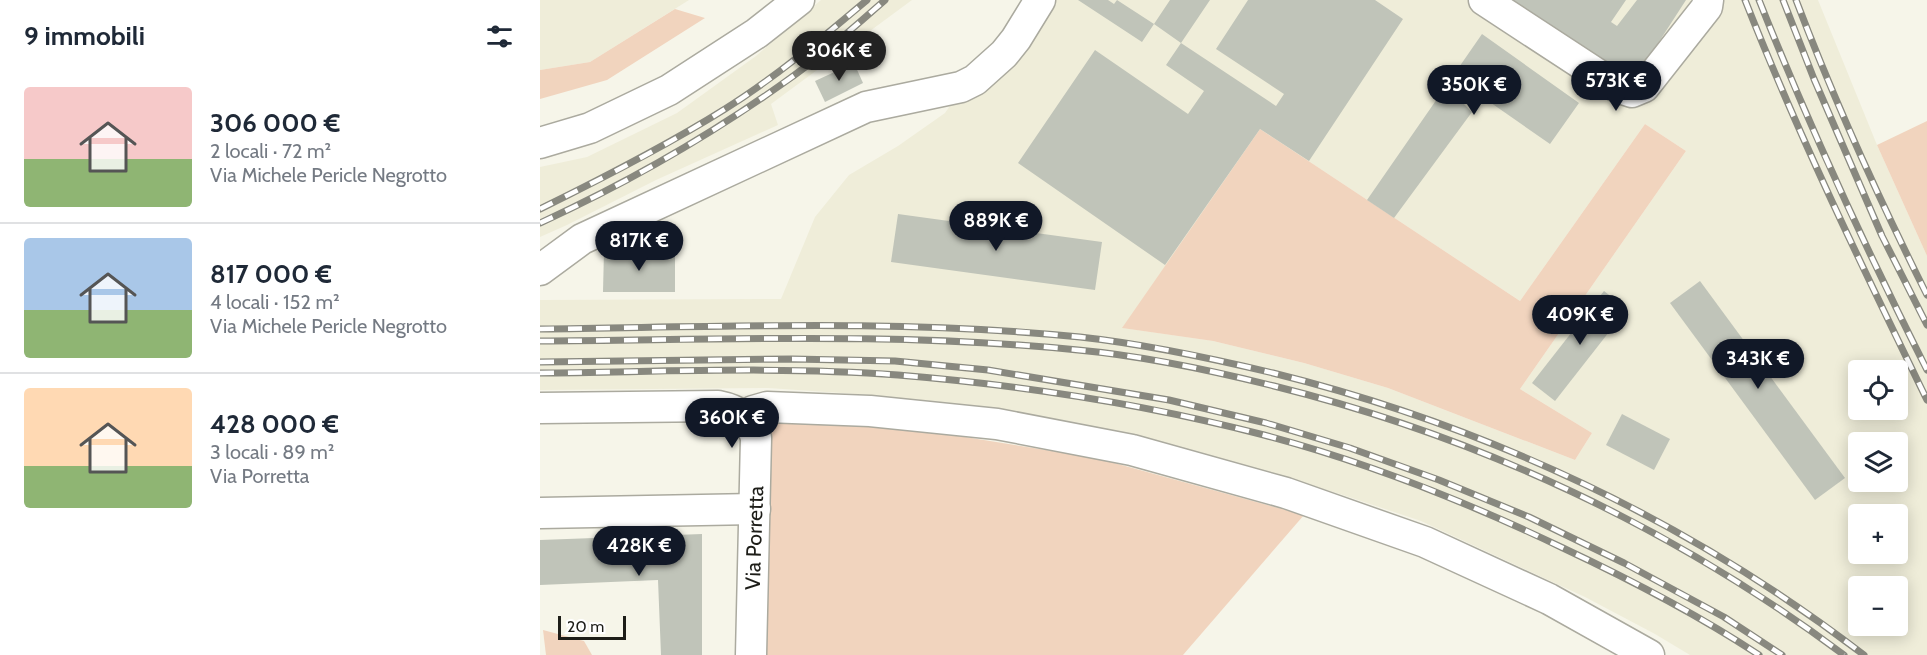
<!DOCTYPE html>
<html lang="it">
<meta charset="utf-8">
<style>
body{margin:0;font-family:Cabin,sans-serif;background:#f2f2f3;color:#1f2937;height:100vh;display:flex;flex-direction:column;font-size:22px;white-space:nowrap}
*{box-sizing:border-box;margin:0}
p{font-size:20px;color:#747a83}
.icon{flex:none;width:33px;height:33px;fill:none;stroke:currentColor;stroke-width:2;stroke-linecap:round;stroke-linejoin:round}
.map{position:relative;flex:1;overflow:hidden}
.sheet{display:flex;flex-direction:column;background:#fff;width:540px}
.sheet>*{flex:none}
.controls{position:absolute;left:1308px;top:360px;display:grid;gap:12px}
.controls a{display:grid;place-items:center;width:60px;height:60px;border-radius:6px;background:#fff;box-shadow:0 3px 15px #0003;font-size:30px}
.scale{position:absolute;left:18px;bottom:15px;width:68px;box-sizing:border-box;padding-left:6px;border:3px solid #1d1d18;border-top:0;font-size:16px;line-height:21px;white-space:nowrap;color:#1d1d18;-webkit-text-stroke:4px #fff;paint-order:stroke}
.price{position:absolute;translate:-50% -51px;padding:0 14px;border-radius:21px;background:#111827;color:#fff;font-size:20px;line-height:39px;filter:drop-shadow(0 2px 3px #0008)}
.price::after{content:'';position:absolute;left:50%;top:36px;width:18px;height:14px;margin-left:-9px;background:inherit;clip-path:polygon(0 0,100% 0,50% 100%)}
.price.active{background:#222;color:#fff}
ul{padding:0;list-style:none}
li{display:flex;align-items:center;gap:18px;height:150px;padding:0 24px}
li+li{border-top:2px solid #e0e1e3}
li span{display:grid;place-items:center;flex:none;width:168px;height:120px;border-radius:6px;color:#555}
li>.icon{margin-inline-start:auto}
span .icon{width:72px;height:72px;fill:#fffc;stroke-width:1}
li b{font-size:26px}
h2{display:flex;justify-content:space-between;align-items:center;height:72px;padding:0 24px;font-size:26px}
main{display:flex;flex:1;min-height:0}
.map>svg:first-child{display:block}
.built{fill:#efedd9;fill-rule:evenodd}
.green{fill:#f1d4be}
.building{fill:#c0c4b9}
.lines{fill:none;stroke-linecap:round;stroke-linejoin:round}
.minor-casing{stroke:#abaa9f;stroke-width:33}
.minor{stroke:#fff;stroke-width:30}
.rail-casing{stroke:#88887f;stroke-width:7}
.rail{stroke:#fff;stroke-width:4.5;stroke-dasharray:14;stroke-linecap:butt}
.labels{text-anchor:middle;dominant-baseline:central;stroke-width:5;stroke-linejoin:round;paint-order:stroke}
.street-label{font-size:21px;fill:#1d1d18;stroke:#fff}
</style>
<main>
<section class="sheet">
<h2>9 immobili<svg class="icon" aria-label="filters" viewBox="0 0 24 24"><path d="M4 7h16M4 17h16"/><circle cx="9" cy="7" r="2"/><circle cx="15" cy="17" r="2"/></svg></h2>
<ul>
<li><span style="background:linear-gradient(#f6c9c9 60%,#8fb573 0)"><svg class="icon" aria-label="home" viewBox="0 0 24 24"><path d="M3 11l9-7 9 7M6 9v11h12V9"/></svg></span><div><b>306 000 €</b><p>2 locali · 72 m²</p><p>Via Michele Pericle Negrotto</p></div></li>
<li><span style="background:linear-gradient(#a9c7e8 60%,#8fb573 0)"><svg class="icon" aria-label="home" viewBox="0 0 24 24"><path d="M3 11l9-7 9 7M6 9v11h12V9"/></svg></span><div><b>817 000 €</b><p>4 locali · 152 m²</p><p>Via Michele Pericle Negrotto</p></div></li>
<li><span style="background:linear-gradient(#ffd9b3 65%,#8fb573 0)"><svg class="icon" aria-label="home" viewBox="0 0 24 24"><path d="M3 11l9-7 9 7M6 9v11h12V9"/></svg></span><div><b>428 000 €</b><p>3 locali · 89 m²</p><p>Via Porretta</p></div></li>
</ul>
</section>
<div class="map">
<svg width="1387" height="655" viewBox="0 0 1387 655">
<rect width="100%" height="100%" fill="#f6f5e9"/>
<!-- built -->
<g class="built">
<polygon points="0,0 149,0 50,62 0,70"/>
<polygon points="281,0 372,0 231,104 238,125 116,180 27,225 0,237 0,167 47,157 137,113 216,56"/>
<path d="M504,0H1278L1337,145L1387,256V655H1150L1115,634L1045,597L881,521L800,494L710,467L540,423L439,406L331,395L228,388L0,390V300L241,299L275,217L309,175L358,146L405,113L421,90ZM1105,124L1146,151L980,389L1052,433L1035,460L848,388L764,363L673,341L583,328L720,129L980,301ZM1318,370H1358V410H1318ZM1318,442H1358V482H1318ZM1318,514H1358V554H1318ZM1318,586H1358V626H1318Z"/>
</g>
<!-- green -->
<g class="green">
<polygon points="135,9 165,18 67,80 0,99 0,70 50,62"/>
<polygon points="1387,121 1387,256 1337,145"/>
<polygon points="1105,124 1146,151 980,389 1052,433 1035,460 848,388 764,363 673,341 582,328 720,129 980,301"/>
<polygon points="225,417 344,424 556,458 764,515 643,655 220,655"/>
<polygon points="3,630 44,641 52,655 6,655"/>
</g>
<!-- building -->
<g class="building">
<polygon points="538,0 568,0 574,4 577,0 614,24 602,42"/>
<polygon points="630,0 670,0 641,43 736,106 744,94 676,49 708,0 835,0 863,19 769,161 720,129 625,265 478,163 555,50 648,114 664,91 626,65 641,43 614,24"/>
<polygon points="969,0 1086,0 1071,22 1077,26 1097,0 1146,0 1093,82"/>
<polygon points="942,34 1039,103 1010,144 931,89 922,102 932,112 854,218 827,200"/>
<polygon points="314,63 323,83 285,102 275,81"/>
<polygon points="358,214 562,242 555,290 351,262"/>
<polygon points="64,251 135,252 135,292 63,292"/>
<polygon points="1160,281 1305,478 1275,500 1130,303"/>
<polygon points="1064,291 1087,309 1015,401 992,383"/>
<polygon points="1082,414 1130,439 1114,470 1066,445"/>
<polygon points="162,534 162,655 121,655 118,580 0,585 0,540"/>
</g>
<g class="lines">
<!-- minor casing -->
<g class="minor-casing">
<g id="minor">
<polyline points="944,0 1077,87 1092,92 1104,87 1167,7 1168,0"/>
<polyline points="0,143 50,128 129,90 217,33 259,0"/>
<polyline points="0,270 42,239 326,107 421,87 435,80 464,54 476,39 500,0"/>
<path d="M0,408L178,406C198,410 211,418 216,438L211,655"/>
<polyline points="206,417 213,411 227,407 330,411 457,424 592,450 746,493 885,542 1009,599 1109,655"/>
<polyline points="0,513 215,509"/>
</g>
</g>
<!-- minor -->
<use href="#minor" class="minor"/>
<!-- rail casing -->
<g class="rail-casing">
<g id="rail">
<path d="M1205,0C1259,137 1323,268 1387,400"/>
<path d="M1219,0C1269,126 1326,249 1387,370"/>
<polyline points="1243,0 1274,79 1342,236 1387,325"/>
<path d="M1256,0C1294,100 1339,199 1387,295"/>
<path d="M0,209C63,178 126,146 185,109C236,77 282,38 327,0"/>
<path d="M0,223C85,184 166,138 242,84C278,59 312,29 345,0"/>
<path d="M0,329C180,327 361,319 540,337C605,344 670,358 733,373C947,426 1149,521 1324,655"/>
<path d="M0,341C179,340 359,332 538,350C604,356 670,370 734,386C940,437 1134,528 1304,655"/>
<polyline points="0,362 252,359 355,361 448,370 629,400 726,423 810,448 899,480 989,517 1084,563 1184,617 1242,655"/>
<path d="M0,373C119,372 239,366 358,375C481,385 605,404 724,435C827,462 927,502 1023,548C1091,580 1157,614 1219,655"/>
</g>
</g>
<!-- rail -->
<use href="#rail" class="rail"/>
</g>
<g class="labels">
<!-- street labels -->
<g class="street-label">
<text transform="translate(214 538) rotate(-88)">Via Porretta</text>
</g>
</g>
</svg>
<div class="controls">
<a><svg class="icon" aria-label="locate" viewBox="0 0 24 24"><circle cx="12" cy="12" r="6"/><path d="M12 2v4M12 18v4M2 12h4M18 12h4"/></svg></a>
<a><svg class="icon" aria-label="layers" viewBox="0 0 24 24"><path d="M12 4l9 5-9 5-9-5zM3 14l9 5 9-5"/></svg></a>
<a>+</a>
<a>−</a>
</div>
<div class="scale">20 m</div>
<b class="price active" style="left:299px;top:82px">306K €</b>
<b class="price" style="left:1076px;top:112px">573K €</b>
<b class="price" style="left:934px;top:116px">350K €</b>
<b class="price" style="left:456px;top:252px">889K €</b>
<b class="price" style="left:99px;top:272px">817K €</b>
<b class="price" style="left:1040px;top:346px">409K €</b>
<b class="price" style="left:1218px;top:390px">343K €</b>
<b class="price" style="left:192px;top:449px">360K €</b>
<b class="price" style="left:99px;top:577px">428K €</b>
</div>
</main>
